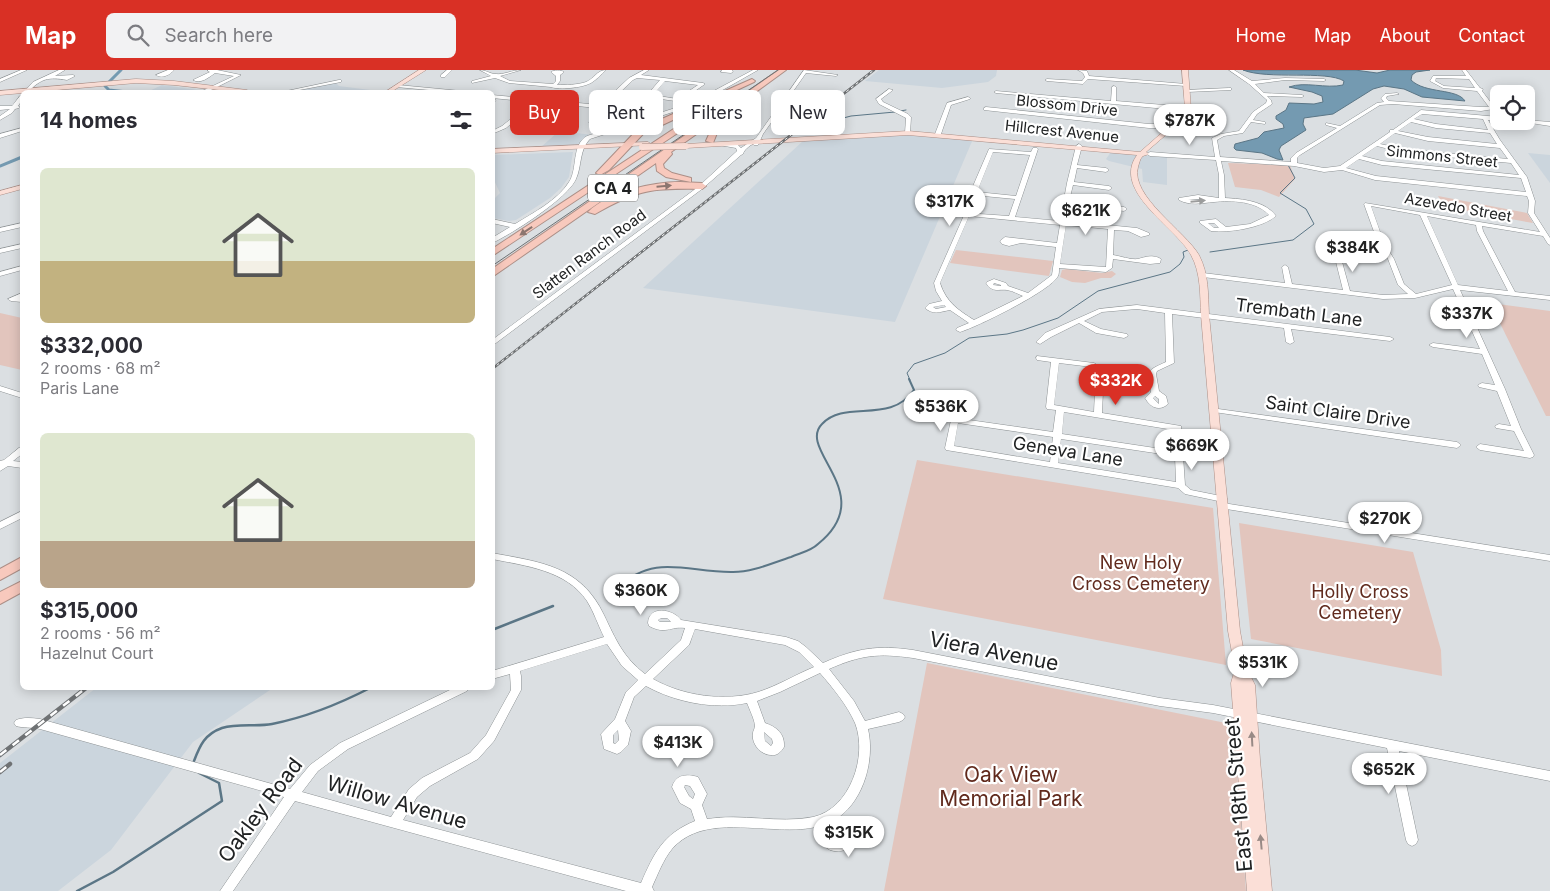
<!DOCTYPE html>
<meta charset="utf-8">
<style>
body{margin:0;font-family:Inter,sans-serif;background:#f2f2f3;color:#2b2b33;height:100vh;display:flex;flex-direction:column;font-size:19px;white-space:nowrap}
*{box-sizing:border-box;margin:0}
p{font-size:16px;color:#7c7c81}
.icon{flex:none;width:28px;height:28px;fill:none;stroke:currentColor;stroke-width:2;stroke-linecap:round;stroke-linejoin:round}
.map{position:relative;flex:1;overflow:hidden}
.drawer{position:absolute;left:20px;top:20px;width:475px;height:600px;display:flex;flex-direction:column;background:#fff;border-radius:8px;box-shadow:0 2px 12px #0003}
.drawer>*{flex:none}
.top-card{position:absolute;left:510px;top:20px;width:475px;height:45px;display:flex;gap:10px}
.tools{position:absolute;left:1490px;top:15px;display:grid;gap:10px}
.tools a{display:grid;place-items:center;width:45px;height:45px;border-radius:8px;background:#fff;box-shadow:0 2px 12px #0003;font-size:25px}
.price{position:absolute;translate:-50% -42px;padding:0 11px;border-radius:18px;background:#fff;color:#222;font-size:16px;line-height:32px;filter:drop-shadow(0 1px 2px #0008)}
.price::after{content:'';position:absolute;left:50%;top:30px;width:15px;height:11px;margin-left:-8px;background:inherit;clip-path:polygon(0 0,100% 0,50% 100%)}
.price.active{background:#d93025;color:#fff}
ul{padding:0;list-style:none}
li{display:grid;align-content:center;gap:10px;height:265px;padding:0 20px}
li span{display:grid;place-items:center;height:155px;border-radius:8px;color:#555}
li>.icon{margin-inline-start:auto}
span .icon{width:90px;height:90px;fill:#fffc;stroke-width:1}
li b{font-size:21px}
h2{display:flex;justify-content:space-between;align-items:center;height:60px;padding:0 20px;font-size:21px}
.pill{padding:0 18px;border-radius:8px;background:#fff;box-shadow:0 2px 12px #0003;font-size:18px;line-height:45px}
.pill.active{background:#d93025;color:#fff}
header{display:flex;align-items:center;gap:30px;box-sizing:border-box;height:70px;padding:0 25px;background:#d93025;color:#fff}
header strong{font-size:24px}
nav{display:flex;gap:28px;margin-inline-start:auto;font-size:18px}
.search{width:350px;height:45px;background:#f2f2f3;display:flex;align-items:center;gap:12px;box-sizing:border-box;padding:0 18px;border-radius:8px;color:#7c7c81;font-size:19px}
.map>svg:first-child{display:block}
.built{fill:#cbd5dd}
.green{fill:#e2c5bd}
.water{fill:#749ab1;stroke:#5b7686}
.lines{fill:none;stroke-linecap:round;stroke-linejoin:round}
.stream-far2{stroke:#5b7686;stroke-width:1}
.stream-far1{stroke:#5b7686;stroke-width:2}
.stream{stroke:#5b7686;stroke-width:2.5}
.canal{stroke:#749ab1;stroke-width:3}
.minor-casing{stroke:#8d9294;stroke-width:1}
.major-casing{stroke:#ac8f87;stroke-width:1}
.highway-casing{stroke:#ac8f87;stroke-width:2}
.minor{fill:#fff;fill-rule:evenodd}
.major{fill:#fbdfd7;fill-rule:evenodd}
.highway{fill:#f8c9bd;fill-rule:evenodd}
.tram{stroke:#6f7274;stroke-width:1}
.rail-far1-casing{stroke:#6f7274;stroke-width:2.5}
.rail-casing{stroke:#6f7274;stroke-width:4.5}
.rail-far1{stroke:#fff;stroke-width:1;stroke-dasharray:3;stroke-linecap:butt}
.rail{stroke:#fff;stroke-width:2.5;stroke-dasharray:8;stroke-linecap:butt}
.major-bridge-casing{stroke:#ac8f87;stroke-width:7;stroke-linecap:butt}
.major-bridge{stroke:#fbdfd7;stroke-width:6}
.oneway{fill:#8c7670}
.oneway2{fill:#9b9c9c}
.oneway3{fill:#988a86}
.labels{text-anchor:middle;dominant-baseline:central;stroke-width:4.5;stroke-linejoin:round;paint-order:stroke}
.far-street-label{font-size:15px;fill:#202223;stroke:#fff}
.shield{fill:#fff;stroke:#636465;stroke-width:1}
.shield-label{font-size:16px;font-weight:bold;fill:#202223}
.street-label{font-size:18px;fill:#202223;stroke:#fff}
.park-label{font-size:18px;fill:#612a1d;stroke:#fff}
.near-street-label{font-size:21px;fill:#202223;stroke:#fff}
.near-park-label{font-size:21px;fill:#612a1d;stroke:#fff}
</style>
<header>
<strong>Map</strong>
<div class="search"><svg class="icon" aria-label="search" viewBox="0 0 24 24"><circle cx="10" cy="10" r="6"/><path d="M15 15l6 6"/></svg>Search here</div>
<nav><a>Home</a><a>Map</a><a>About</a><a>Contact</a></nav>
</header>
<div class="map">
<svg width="1550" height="821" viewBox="0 0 1550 821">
<rect width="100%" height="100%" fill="#dbdfe2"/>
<!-- built -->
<g class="built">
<polygon points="879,0 997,0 996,6 988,12 942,18 865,11"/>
<polygon points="336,13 339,16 386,22 287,22"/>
<polygon points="162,15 206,21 202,22 147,22"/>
<polygon points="559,61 593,65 586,67 576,76 540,78"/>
<polygon points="917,64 973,69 895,252 643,218 803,71"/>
<polygon points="573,82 569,107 561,118 550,128 516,150 509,151 493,148 493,130 500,123 493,108 493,85"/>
<polygon points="1111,82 1167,87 1167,115 1143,112 1142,99 1109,91 1106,89"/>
<polygon points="1528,83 1550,85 1550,113"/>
<polygon points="96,618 273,618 193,672 111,780 58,821 0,821 0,693"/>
</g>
<!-- green -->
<g class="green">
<polygon points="1228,93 1290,95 1295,109 1279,127 1261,120 1235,117"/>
<polygon points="1438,126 1527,143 1533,153 1444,137"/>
<polygon points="956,180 1053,191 1049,206 950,193"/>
<polygon points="1066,199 1102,203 1112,201 1116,204 1111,208 1101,208 1085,213 1072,212 1060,207 1062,200"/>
<polygon points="1490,233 1550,241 1550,346 1546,346"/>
<polygon points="0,243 22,248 22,300 0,295"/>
<polygon points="917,390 1213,438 1226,595 883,529"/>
<polygon points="1239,453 1413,482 1441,580 1442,606 1251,569"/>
<polygon points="927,593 1231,654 1234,660 1246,821 884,821"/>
</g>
<!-- water -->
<path class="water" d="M1243,0H1355L1377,3L1390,0H1430L1416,2L1412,5L1411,10C1425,24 1457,18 1465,31L1422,27L1404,19L1384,16L1373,19L1333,44L1304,48L1303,54L1306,60L1281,76L1279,80L1283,90L1277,89L1262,83L1236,80L1234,78L1235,74L1258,68L1264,62L1284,58L1283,54L1276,49V46L1286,40L1289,33L1314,34L1323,32L1322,26L1312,22L1289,17C1306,11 1325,19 1343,15L1344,11C1326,0 1268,10 1243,0Z"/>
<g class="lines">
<!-- stream-far2 -->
<g class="stream-far2">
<polyline points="900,41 906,40"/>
<polyline points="809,57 851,46 895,42"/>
<polyline points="1210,182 1293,170 1314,154 1306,139 1280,123 1295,108 1288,95"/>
<polyline points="910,310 907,303 914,294 945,283 969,268 1007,264 1023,260 1058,248 1098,221 1170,202 1180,194 1184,187 1183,182 1188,180"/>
</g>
<!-- stream-far1 -->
<path class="stream-far1" d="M618,518C654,482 689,503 733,502C753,502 772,493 791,487C800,483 811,481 818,474C880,424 796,380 822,354C845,329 890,355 914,320L909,309"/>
<!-- stream -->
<g class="stream">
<polyline points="492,560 553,536"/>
<path d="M194,691C200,675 205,664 222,658C238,653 256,657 272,654C307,647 339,634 370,618"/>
<polyline points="77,821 113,802 222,731 219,713 199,703"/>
</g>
<!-- canal -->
<g class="canal">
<polyline points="121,0 105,16 109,20 127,22"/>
<polyline points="0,96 22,87"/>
</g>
<!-- minor casing -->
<g class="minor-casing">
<g id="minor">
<polygon points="21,0 27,0 0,12 0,9"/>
<path d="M59,0H65L55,6L73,5L75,6L67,10C48,7 42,8 28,22H24L33,12Z"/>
<path d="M168,0H174C170,5 162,9 156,5Z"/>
<path d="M208,0H217L241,5L207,22H202V21L234,6L215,3C208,8 201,14 193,10L210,2L208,1Z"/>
<polygon points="447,0 452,0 445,7 441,7 441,5"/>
<path d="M480,0C486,0 490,4 496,4C503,5 513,0 521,0L500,6L510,11L553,14L556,11V6L551,2C554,0 561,0 564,2L560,5V11L557,15C566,15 577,15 586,12C594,9 597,0 606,0C602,4 596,10 591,13C582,18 559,20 551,17L509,13L495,8L472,13V11L491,6Z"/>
<path d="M644,0H649L641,5L703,13L705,14L682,30L684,31L682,32L647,27V25L660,10L637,8L633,10L597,44L595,52L607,60L672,39L708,24L753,0H758L712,26L676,41L590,69C579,80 582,96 576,109C568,128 512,164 492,173V168L510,157L492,153V149L515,154C533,143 558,130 569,112C578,99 571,75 587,66C592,64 597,63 602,62L589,53L592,43L597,38L537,32L506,58L492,64V61L502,56L532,32L492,28V25L600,35L629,8ZM665,11L698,15L677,29L653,25Z"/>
<polygon points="722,0 732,0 733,2 731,3 721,2"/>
<path d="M804,0L838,5L836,6L806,3L763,64L758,75H754L753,74C749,76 744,80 743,84L741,85L702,119L492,276V270L698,117L737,81L736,78L719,75V73L738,75L741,78L756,68Z"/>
<polygon points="1078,0 1087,1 1089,6 1186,14 1188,15 1186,16 1088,9 1083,14 1047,11 1045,10 1047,9 1082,11 1085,7 1083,3"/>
<path d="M1229,0H1234L1252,11L1285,8L1324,9L1326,10L1324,11L1285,10L1255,14L1264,23L1302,25L1304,26L1302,27L1267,26L1271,30L1272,34L1257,44L1253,50L1265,52V54L1251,52L1243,63L1224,66L1217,70L1220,87L1291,92V88L1296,83L1337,58L1326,55V53L1340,56L1377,33L1384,32L1381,28L1385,24L1397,23L1399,24L1387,26L1386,28L1389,31L1481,37H1489L1477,21L1443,18L1430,11L1433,6H1466L1462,0H1466L1480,18L1483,19L1482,21L1495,38L1494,39L1481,41L1393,34L1380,35L1300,85L1297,88V93L1324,98L1340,96L1390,62V60H1393L1421,40L1499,47V51L1488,50L1500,70L1527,107L1535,131L1534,143L1550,168V175L1548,174L1543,166L1482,156L1483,161L1515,222L1550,226V230L1460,220L1505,319L1521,359L1534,385L1533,387L1530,388L1480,380L1476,377L1480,374L1524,381L1514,361L1496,358L1495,356L1499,354L1511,356L1497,321L1479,317L1478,315L1482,313L1495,315L1482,284L1433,277L1429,275L1433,273L1480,279L1453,219L1415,228L1383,229L1203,207L1200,205L1203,203L1285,213L1282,197L1285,195L1288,197L1292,214L1343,220L1335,188L1338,186L1341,188L1350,221L1383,225L1408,224L1398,215L1388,189L1378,173L1364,134L1365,133L1540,162L1528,143L1529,131L1527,126L1375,110L1342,100L1324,102L1294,96L1221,91L1224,105L1225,128C1243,129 1265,131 1276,146C1262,158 1229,163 1211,161L1200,153V151L1216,149L1226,157L1250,154L1269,145C1257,131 1231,130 1214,132C1202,133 1190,136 1179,130V128L1198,125L1219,128V105L1216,90L1150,86L1147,84L1150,82L1215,87L1212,68L1221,64L1239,61L1253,42L1266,33L1267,30L1249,14ZM1436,8L1469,9L1475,18L1444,16L1435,11ZM1422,44L1483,49L1488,60L1436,54L1414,49ZM1411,52L1436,58L1490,63L1497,74L1428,67L1398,61ZM1395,63L1428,71L1500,78L1508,89L1404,79L1380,74ZM1377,76L1404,83L1511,93L1519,105L1382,91L1362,86ZM1359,89L1382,95L1521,108L1526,122L1376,106L1346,98ZM1198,129L1204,130H1188ZM1371,136L1420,145L1452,215L1416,224L1404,214L1394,189L1384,173ZM1427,146L1476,155L1477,161L1508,221L1458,215ZM1208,153H1214L1219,158H1214Z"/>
<polygon points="339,10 341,10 341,12 289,22 282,22"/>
<polygon points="398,15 461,21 463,22 451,22 396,17 396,16"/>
<polygon points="1114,16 1116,17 1116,31 1188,37 1191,39 1188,41 996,23 994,22 996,21 1111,31 1112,17"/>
<polygon points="1229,18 1231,18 1231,20 1187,22 1185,21 1187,20"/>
<polygon points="889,19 893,20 881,29 883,32 908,44 911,47 910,64 905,63 906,48 879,34 876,29"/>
<polygon points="20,26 22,26 22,30 18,36 20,37 19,38 15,39 12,43 0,50 0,46 10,39 0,40 0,36 12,36"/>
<polygon points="968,27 970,28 970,29 951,35 941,64 936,65 935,64 947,33"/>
<polygon points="492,29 496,30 492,35"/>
<polygon points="986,37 1149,54 1176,54 1179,56 1176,58 1149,58 984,40 984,38"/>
<polygon points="1526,50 1550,52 1550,56 1518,51 1526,51"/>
<polygon points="22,58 22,61 0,68 0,64"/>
<path d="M1079,74L1082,76L1077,95L1106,98L1109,100L1106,102L1077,98L1074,112L1109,116L1112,118L1109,120L1073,115L1069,131L1124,137L1127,139L1124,141L1069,134L1066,151L1137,158L1149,163V165L1141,167L1128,161L1114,160L1113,185C1120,186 1131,190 1138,189C1145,187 1153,184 1161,189L1160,193L1150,194L1113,189L1112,198L1106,202L1059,198C1059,201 1059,204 1058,206C1052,220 977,257 960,262L956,260L957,258L969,253L950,240C940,242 933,245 925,238L929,234L942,231L936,221L934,213L965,143L1009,146L1015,129L973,125L970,123L989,79L1031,82L1033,78H1037L1038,79L1015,147L1060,151L1067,113L1076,76ZM993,82L1030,85L1016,126L977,122ZM969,146L1060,155L1057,173L1005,167L1000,171L1002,174L1009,176L1021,173L1056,177L1052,205L1028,223L1008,216L1006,213L994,209L987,212L986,213C992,223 999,219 1007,220C1013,221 1018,224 1023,226L974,250C958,240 946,232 940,213ZM1066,155L1108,159L1106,197L1060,194ZM994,213L1001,215V216L993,215ZM944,235L946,237L936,239L933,237Z"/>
<polygon points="22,153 22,157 0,162 0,158"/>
<polygon points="22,174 22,178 0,183 0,179"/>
<polygon points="22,196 22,200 0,206 0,202"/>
<polygon points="22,223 22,227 21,228 22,228 22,232 11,231 8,229"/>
<path d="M1137,235L1390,267L1394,269L1390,271L1291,259L1294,272L1290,274L1286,272L1284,258L1172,244L1174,293L1157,301L1156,304L1159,321L1166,326L1168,334C1159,342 1150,337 1145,328L1151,322C1147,300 1146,301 1166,292L1165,243L1137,239L1102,242L1084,251L1101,259L1127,264L1128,266L1124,268L1096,263L1079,253L1051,267L1040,274L1036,272L1045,263L1099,239ZM1155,326L1159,329V334L1153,328Z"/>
<path d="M1037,286L1094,293L1104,299L1102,343L1181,356L1185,415L1191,420L1226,427L1227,429L1226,431L1223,432L1185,424L1178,418L946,380L945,378L951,350L955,348L1053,362L1056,340L1047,339L1046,337L1051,292L1037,290L1036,288ZM1059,293L1092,297L1096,300L1094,342L1054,335ZM1064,342L1174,360L1175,381L1062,364ZM958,353L1053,367L1050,392L954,376ZM1061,369L1175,386L1176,412L1058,393Z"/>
<polygon points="0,316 22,323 22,328 0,321"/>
<polygon points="1211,338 1457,372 1461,375 1457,378 1214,342 1210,340"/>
<polygon points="19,378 22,378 22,384 13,391 22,392 22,398 8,396 0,401 0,391 4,390"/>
<polygon points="1223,433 1550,485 1550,491 1220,438 1218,436"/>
<polygon points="22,441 22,448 0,459 0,452"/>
<path d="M492,483C541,492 581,496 604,545C616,570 623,587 645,604L681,570L685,558C670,556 666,565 649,556L648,553C649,535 673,539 681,550L786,567L798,571L806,577L823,593C857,578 877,575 913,580L1160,628L1213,635L1550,701V711L1399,681L1418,770L1416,774L1412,776L1408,774L1406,770L1387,678L1213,643L1160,636L913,588C878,583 861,585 829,599L854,631L865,651L899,642L903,644L905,647L903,650L899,652L868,659C875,689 864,729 839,747L842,748C848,759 854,767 848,779C829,786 822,776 815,760L816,757C802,760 788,760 774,759C740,758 697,750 672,779C663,790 658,804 652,817L654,821H626L295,731L233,821H220L284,727L40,659C32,657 22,658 16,656L14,653L16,650C24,647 32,648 40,649L290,719L310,695L340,673L454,618H468L467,621L348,679L318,701L302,722L391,747L409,719L422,708L470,683L486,665L511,620L510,604L492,609V601L604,567C598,555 594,542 587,531C566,500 526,496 492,489ZM661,548H667L671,552H660L658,550ZM695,559L785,575L799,582L814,597C795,605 777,616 758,622C725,632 683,626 653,609L689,575ZM607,574L622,596L638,610L626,622L615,649L601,664L604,679L617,684L621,682L628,675L631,661L625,651L634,627L646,616C675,632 714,640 747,633C749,638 755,651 755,656C755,658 753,661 753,663C751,674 761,685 771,685C777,686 781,682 784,677C785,664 777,657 765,653L757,631L780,622L820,603C833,618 847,635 855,653C868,686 850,739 813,747C778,754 742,743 707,749L702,735L707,724L698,707C687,704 676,704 672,717L680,733L691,739L695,751C663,764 654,783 641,813L403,750L417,727L430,716L478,689L494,671L521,620V606L520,601ZM618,660L619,670L615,674L613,673V665ZM764,662L772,669L773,673L771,676L765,671ZM685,715L690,716L695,724L693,729L689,726L684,717ZM829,755L834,756L838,764L839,770H835L827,759Z"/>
</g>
</g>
<!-- major casing -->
<g class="major-casing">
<g id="major">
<polygon points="419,0 426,0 391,22 385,22"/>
<path d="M1182,0H1188L1191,39L1189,45L1146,82L1149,84C1147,85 1145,85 1143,86C1140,88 1139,94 1138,97C1130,126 1185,161 1199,185C1209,204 1208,225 1209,245L1240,561L1247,599L1255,615L1260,690L1272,821H1247L1231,613L1235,599L1228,561L1201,245C1200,225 1201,203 1191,185C1176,157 1111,121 1137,85L908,65L686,78L683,76L686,74L908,61L1140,82L1183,44L1185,39Z"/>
<polygon points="136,9 174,11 247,20 250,22 237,22 174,15 136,13 0,25 0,21"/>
<polygon points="648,72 651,74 650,75 492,83 492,79"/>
<polygon points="22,115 22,119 0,125 0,121"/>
</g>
</g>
<!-- highway casing -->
<g class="highway-casing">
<g id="highway">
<polygon points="779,0 786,0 738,35 742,37 717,63 713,73 706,71 711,60 732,39 671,82 672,84 663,94 664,98 672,103 691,108 691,112 666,107 657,101 656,93 492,207 492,199"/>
<polygon points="752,9 755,11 754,12 643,64 609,100 600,105 596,103 637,60"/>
<polygon points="719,29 726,31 492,186 492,179"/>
<path d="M680,112L702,113L706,116L702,119C654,118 638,119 595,144L588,142C608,122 652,112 680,112Z"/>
<polygon points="22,487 22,498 0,510 0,499"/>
<polygon points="22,511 22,522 0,534 0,522"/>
</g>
</g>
<!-- minor -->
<use href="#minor" class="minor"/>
<!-- major -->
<use href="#major" class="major"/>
<!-- highway -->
<use href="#highway" class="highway"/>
<!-- tram -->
<polyline class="tram" points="492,196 778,0"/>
<!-- rail-far1 casing -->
<g class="rail-far1-casing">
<polyline id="rail-far1" points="492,299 874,0"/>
</g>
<!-- rail casing -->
<g class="rail-casing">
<g id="rail">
<polyline points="0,685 86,618"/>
<polyline points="0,702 10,694"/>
</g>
</g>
<!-- rail-far1 -->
<use href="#rail-far1" class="rail-far1"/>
<!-- rail -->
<use href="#rail" class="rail"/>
<!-- major-bridge casing -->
<g class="major-bridge-casing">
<polyline id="major-bridge" points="642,77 686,76"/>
</g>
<!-- major-bridge -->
<use href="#major-bridge" class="major-bridge"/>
</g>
<!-- one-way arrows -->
<defs><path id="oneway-solid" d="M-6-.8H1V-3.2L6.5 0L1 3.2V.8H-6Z" transform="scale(1.25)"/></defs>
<g class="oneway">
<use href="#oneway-solid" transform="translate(664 116) rotate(-5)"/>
<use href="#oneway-solid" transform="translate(526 161) rotate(146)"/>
</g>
<use class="oneway2" href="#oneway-solid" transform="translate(1198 131) rotate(-5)"/>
<g class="oneway3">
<use href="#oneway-solid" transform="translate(1252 669) rotate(-93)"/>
<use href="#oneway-solid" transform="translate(1261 772) rotate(-95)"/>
</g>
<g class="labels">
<!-- far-street labels -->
<g class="far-street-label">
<text transform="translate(1067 35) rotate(6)">Blossom Drive</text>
<text transform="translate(1062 61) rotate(6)">Hillcrest Avenue</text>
<text transform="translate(1442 86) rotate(6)">Simmons Street</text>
<text transform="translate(1458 137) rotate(10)">Azevedo Street</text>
<text transform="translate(589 184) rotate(-37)">Slatten Ranch Road</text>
</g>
<!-- shield labels -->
<rect class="shield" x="588" y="104.5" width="50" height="27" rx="4"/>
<g class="shield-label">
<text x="613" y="118">CA 4</text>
</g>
<!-- street labels -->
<g class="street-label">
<text transform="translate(1299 242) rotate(7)">Trembath Lane</text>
<text transform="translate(1338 342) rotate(8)">Saint Claire Drive</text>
<text transform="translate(1068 381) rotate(9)">Geneva Lane</text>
</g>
<!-- park labels -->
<g class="park-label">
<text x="1141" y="492">New Holy<tspan x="1141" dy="21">Cross Cemetery</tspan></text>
<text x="1360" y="521">Holly Cross<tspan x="1360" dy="21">Cemetery</tspan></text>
</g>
<!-- near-street labels -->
<g class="near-street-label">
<text transform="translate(994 581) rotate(11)">Viera Avenue</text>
<text transform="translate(1238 725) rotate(-95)">East 18th Street</text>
<text transform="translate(397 732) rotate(16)">Willow Avenue</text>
<text transform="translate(260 740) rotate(-53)">Oakley Road</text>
</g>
<!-- near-park labels -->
<g class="near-park-label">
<text x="1011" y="704">Oak View<tspan x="1011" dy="24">Memorial Park</tspan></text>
</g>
</g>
</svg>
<div class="tools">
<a><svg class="icon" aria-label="locate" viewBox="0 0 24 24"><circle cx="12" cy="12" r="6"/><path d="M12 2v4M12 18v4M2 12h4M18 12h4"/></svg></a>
</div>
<b class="price" style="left:1190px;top:76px">$787K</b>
<b class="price" style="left:950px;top:157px">$317K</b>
<b class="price" style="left:1086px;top:166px">$621K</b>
<b class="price" style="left:1353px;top:203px">$384K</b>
<b class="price" style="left:1467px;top:269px">$337K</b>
<b class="price active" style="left:1116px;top:336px">$332K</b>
<b class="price" style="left:941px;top:362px">$536K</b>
<b class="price" style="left:1192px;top:401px">$669K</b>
<b class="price" style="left:1385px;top:474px">$270K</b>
<b class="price" style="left:641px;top:546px">$360K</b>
<b class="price" style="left:1263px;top:618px">$531K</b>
<b class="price" style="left:678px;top:698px">$413K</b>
<b class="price" style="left:1389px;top:725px">$652K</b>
<b class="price" style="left:849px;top:788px">$315K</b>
<div class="top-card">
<a class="pill active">Buy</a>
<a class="pill">Rent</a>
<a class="pill">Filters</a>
<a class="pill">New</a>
</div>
<section class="drawer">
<h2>14 homes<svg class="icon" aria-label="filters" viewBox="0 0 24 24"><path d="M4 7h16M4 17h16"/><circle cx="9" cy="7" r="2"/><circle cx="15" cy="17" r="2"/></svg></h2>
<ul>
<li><span style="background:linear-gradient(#dfe7d0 60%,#c2b280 0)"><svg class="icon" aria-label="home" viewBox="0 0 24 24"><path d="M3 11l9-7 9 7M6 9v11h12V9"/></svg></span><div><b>$332,000</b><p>2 rooms · 68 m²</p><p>Paris Lane</p></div></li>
<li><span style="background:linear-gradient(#dfe7d0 70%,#b9a48a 0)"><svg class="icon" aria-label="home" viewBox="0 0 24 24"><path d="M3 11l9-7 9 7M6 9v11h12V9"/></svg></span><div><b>$315,000</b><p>2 rooms · 56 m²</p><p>Hazelnut Court</p></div></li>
</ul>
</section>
</div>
